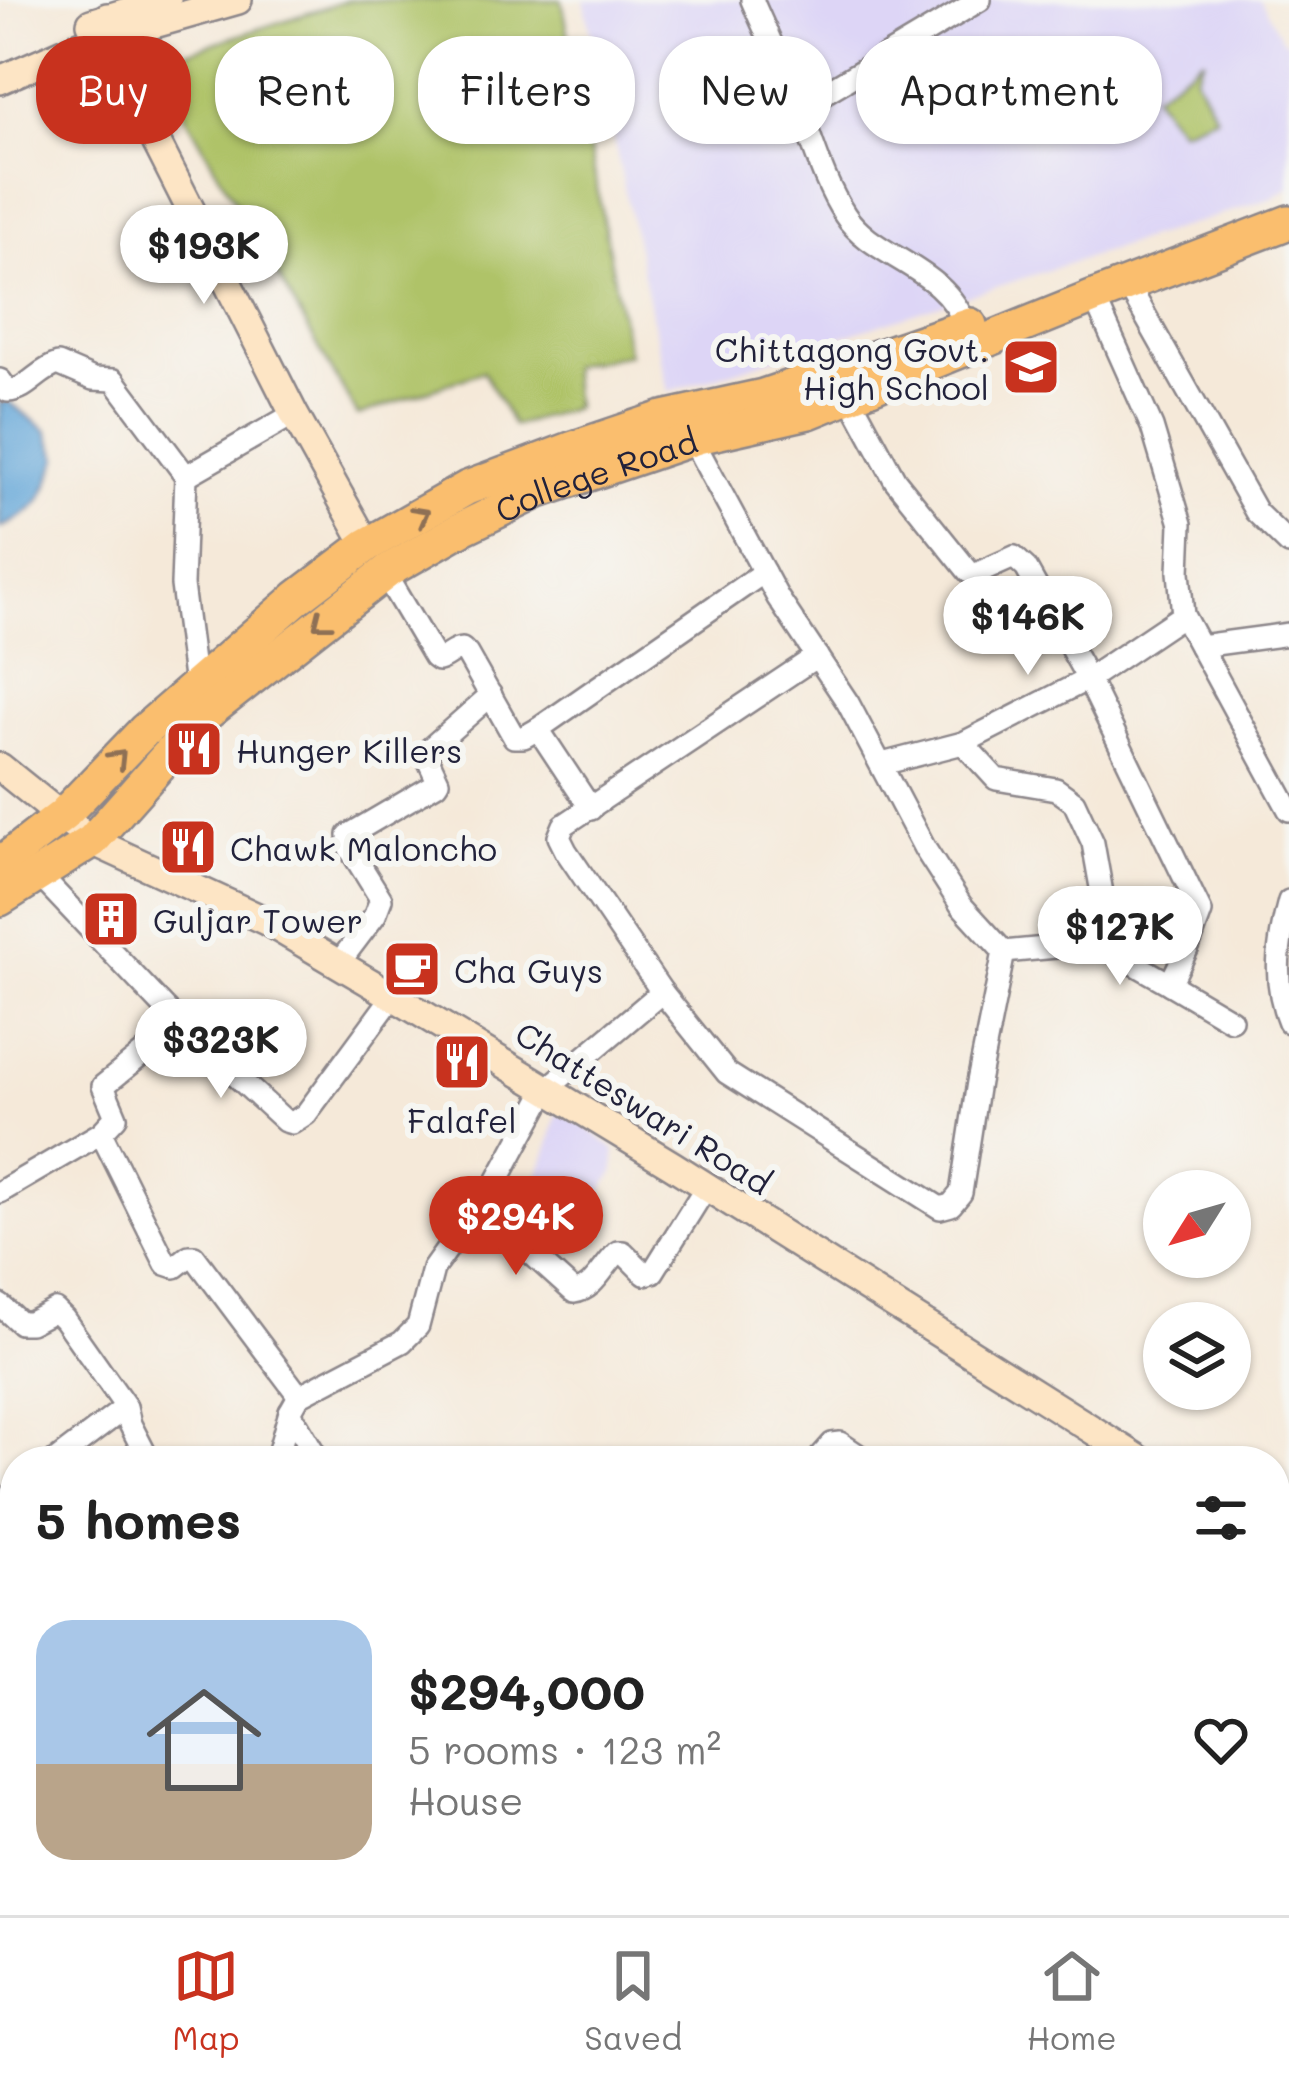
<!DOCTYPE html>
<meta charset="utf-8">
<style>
body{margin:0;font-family:Mali,sans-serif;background:#f2f2f2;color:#222;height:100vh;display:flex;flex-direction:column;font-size:45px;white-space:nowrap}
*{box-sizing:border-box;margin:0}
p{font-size:39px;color:#767676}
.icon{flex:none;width:66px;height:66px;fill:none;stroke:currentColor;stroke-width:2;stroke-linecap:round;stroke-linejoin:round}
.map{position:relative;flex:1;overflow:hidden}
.drawer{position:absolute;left:0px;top:1446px;width:1290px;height:471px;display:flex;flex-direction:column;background:#fff;border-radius:48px 48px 0 0;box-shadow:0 3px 9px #0004}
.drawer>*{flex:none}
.banner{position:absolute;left:36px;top:36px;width:1218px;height:108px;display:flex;gap:24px}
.needle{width:78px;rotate:233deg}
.controls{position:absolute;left:1143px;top:1170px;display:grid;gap:24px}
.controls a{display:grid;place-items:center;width:108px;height:108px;border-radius:50%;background:#fff;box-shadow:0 3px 9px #0004;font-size:60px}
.price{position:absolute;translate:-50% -102px;padding:0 27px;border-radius:42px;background:#fff;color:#222;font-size:39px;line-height:78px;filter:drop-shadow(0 3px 6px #0008)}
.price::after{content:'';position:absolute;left:50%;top:72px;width:36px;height:27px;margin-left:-18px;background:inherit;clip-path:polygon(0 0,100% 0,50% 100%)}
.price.current{background:#c8321e;color:#fff}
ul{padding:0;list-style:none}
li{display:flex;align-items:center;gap:36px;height:300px;padding:0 36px}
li+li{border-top:3px solid #e0e0e0}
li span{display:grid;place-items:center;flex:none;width:336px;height:240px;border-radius:36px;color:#555}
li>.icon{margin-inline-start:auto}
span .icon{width:144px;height:144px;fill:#fffc;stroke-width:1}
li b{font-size:51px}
h2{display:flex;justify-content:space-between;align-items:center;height:144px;padding:0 36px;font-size:51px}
.pill{padding:0 42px;border-radius:48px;background:#fff;box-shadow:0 3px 9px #0004;font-size:42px;line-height:108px}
.pill.current{background:#c8321e;color:#fff}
.tabs{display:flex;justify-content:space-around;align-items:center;height:168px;border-top:3px solid #e0e0e0;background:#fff;font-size:33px;color:#767676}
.tabs a{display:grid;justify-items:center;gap:6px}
.tabs .current{color:#c8321e}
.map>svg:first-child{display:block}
.built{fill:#ddd5f6}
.green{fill:#afc367;stroke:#687251;stroke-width:3}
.water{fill:#64a6d8;stroke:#43648a;stroke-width:3}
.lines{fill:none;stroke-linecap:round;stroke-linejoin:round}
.street-casing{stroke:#8c868a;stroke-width:26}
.secondary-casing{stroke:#8c868a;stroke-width:32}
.primary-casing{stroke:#8c868a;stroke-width:38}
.street{stroke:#fff;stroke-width:21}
.secondary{stroke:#fde5c5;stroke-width:27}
.primary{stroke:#fabe6e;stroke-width:33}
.oneway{stroke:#8e7054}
.labels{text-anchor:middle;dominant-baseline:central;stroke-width:12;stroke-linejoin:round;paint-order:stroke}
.poi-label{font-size:33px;fill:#22223b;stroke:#f6f6f2;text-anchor:start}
.street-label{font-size:33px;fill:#22223b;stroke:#f6f6f2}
</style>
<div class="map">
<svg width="1289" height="1915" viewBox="0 0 1289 1915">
<rect width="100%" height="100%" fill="#f6f6f2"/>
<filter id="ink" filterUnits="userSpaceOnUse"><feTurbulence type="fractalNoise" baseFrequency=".00833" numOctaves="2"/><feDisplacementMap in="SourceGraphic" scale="24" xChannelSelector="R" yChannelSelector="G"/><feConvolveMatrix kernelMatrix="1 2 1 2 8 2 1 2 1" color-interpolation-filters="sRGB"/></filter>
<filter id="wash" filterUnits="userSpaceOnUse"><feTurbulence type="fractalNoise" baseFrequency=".004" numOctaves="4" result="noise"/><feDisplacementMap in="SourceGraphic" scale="48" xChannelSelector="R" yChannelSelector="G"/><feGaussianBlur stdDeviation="2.7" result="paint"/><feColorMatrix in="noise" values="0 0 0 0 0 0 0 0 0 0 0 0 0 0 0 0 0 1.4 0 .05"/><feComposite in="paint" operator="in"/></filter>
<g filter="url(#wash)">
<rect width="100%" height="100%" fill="#f5e9d9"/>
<!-- built -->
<g class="built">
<polygon points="584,0 1260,0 1282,39 1289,43 1289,187 1273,198 668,392"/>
<polygon points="558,1110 585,1126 615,1150 615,1171 585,1217 536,1180 548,1149"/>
</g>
<!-- green -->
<g class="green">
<polygon points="349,0 562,0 628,354 570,366 574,408 513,426 483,371 358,416 155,62"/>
<polygon points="1204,58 1195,76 1216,116 1180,130 1153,95"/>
</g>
<!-- water -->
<path class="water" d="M8,401L47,431L58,458C44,498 40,510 0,528V403Z"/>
</g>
<g filter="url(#ink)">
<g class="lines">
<!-- street casing -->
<g class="street-casing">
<g id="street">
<path d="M752,0C768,37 786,74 801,112C814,146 824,183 845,215C873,259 946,266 966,327"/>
<polyline points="799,108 980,0"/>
<polyline points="1128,285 1256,512 1289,544"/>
<polyline points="1094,297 1152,427 1181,524 1179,572 1183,615 1289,810"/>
<path d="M0,380L8,391C28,390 38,370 58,364L93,379L114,380L186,476L182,585L195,686"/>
<polyline points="849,395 895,480 969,572 976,574 1014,557 1026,568 1088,679 1201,912 1189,945 1170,984 1231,1020"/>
<polyline points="698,437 697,448 778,598 848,703 925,849 961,905 1004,952 1098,943 1102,893 1093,843 1074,802 1056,789 996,779 963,743"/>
<polyline points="186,476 294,414"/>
<path d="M387,572L386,576L434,657L438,660C447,658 453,649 462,649L467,654L514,737H524L538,729L591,809"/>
<polyline points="1200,646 1289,634"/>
<polyline points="817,656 564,825 559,837 566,851 662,992 727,1073 940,1208 951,1205 961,1193 978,1082 1004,952"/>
<polyline points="538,729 764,572"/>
<polyline points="882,764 963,743 1088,679 1183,615"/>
<polyline points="38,874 180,1024 285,1121 292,1123 306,1114 393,996"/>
<path d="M1289,901C1278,943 1272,981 1289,1022"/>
<polyline points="1098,943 1170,984"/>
<polyline points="338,964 375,915 381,899 350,849 349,835 436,784 438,781 425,753 491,695"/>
<polyline points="101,1133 166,1264 175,1267 189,1256 194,1256 299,1396"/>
<polyline points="0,1192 101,1133 116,1117 103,1086 180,1024"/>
<path d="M482,1209L574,1292C594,1290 603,1266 618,1252H623L645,1274L653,1272L706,1187"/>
<polyline points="0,1305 20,1323 30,1323 55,1310 64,1319 126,1407 130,1424 149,1461"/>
<polyline points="290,1412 319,1461"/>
<polyline points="55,1461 126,1407"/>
<polyline points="276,1461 290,1412 299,1396 402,1342 418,1326 433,1269 453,1241 482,1209 547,1089 662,992"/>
<polyline points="817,1461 832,1444 840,1443 867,1461"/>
<polyline points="15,1493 11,1496 15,1513"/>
<polyline points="0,1558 15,1548"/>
<polyline points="1275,1712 1289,1720"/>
<polyline points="322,1902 326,1915"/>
<polyline points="553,1915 560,1902"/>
<polyline points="992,1915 999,1902"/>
</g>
</g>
<!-- secondary casing -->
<g class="secondary-casing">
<g id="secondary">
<polyline points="107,17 106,38 133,96 294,414 367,545"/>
<polyline points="91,23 167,0"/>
<polyline points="0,80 80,45 238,0"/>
<polyline points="0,767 92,841 266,921 393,996 672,1165 1142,1461"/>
<polyline points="1275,1546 1289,1555"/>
<polyline points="0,1870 15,1886"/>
<polyline points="0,1898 14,1915"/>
<polyline points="30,1902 42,1915"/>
</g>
</g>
<!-- primary casing -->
<g class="primary-casing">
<g id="primary">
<polyline points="0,864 63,815 145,730 297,598 367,545 467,488 571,449 663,418 763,396 970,325"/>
<path id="s1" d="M0,899L92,841L202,717L389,570L461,529L539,491L698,437L809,412L1094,297L1289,222"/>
</g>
</g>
<!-- street -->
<use href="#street" class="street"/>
<!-- secondary -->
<use href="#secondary" class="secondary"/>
<!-- primary -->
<use href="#primary" class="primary"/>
</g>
<!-- one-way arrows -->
<defs><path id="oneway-chevron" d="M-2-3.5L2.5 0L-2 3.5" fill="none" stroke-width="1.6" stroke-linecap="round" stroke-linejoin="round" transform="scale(3)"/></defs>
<g class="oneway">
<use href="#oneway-chevron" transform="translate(421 515) rotate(-29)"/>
<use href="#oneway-chevron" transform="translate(321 622) rotate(142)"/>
<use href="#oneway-chevron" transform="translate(118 758) rotate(-46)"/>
</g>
</g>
<!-- icons -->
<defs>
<g id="school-square" transform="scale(3)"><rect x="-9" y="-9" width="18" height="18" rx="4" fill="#c8321e" stroke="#f6f6f2"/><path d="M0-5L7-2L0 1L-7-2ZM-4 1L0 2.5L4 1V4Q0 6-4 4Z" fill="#fff"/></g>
<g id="restaurant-square" transform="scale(3)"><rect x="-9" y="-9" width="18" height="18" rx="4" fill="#c8321e" stroke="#f6f6f2"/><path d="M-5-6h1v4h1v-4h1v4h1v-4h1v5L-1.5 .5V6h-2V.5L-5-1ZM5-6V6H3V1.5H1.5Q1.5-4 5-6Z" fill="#fff"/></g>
<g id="building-square" transform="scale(3)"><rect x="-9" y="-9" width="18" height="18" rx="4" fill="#c8321e" stroke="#f6f6f2"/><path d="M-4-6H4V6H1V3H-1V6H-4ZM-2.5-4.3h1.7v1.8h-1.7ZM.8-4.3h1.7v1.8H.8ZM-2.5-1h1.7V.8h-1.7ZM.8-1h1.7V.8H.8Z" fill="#fff"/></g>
<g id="cafe-square" transform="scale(3)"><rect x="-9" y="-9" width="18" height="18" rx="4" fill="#c8321e" stroke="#f6f6f2"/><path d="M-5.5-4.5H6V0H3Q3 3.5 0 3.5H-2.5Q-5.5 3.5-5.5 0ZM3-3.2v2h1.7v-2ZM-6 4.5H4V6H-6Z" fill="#fff"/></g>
</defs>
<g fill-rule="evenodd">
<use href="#school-square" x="1031" y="367"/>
<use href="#restaurant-square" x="194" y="749"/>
<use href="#restaurant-square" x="188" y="847"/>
<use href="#building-square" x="111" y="919"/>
<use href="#cafe-square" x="412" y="969"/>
<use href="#restaurant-square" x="462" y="1062"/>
</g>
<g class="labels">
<!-- poi labels -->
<g class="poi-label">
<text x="989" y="348" text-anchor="end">Chittagong Govt.<tspan x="989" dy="38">High School</tspan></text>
<text x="236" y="749">Hunger Killers</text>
<text x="230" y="847">Chawk Maloncho</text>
<text x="153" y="919">Guljar Tower</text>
<text x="454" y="969">Cha Guys</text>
<text x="462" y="1119" text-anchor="middle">Falafel</text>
</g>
<!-- street labels -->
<g class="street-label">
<text stroke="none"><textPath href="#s1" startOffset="741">College Road</textPath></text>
<text transform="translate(644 1107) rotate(32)">Chatteswari Road</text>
</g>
</g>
</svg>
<div class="controls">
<a><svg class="needle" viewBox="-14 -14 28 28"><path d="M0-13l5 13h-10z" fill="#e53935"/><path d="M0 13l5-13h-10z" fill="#767676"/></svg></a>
<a><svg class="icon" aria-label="layers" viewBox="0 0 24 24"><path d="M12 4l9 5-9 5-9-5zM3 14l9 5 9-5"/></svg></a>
</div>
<b class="price" style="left:204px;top:307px">$193K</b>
<b class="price" style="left:1028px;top:678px">$146K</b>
<b class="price" style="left:1120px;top:988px">$127K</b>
<b class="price" style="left:221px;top:1101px">$323K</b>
<b class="price current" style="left:516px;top:1278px">$294K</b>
<div class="banner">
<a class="pill current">Buy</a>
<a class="pill">Rent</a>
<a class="pill">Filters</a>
<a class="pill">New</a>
<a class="pill">Apartment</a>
</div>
<section class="drawer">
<h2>5 homes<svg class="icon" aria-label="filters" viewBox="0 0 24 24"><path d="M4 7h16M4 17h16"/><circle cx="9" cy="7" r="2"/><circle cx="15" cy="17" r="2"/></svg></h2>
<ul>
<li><span style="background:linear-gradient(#a9c7e8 60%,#b9a48a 0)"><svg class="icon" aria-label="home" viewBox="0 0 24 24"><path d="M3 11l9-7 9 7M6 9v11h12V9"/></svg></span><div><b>$294,000</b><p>5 rooms · 123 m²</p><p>House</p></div><svg class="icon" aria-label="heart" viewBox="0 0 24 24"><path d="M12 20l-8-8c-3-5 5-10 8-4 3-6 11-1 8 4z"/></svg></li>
</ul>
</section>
</div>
<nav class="tabs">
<a class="current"><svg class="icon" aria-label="map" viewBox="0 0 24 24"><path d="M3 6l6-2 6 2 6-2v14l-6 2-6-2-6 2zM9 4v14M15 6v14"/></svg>Map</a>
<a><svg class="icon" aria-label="saved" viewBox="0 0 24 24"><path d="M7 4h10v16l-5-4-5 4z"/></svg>Saved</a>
<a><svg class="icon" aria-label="home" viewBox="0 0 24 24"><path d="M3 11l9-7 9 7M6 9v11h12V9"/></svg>Home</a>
</nav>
